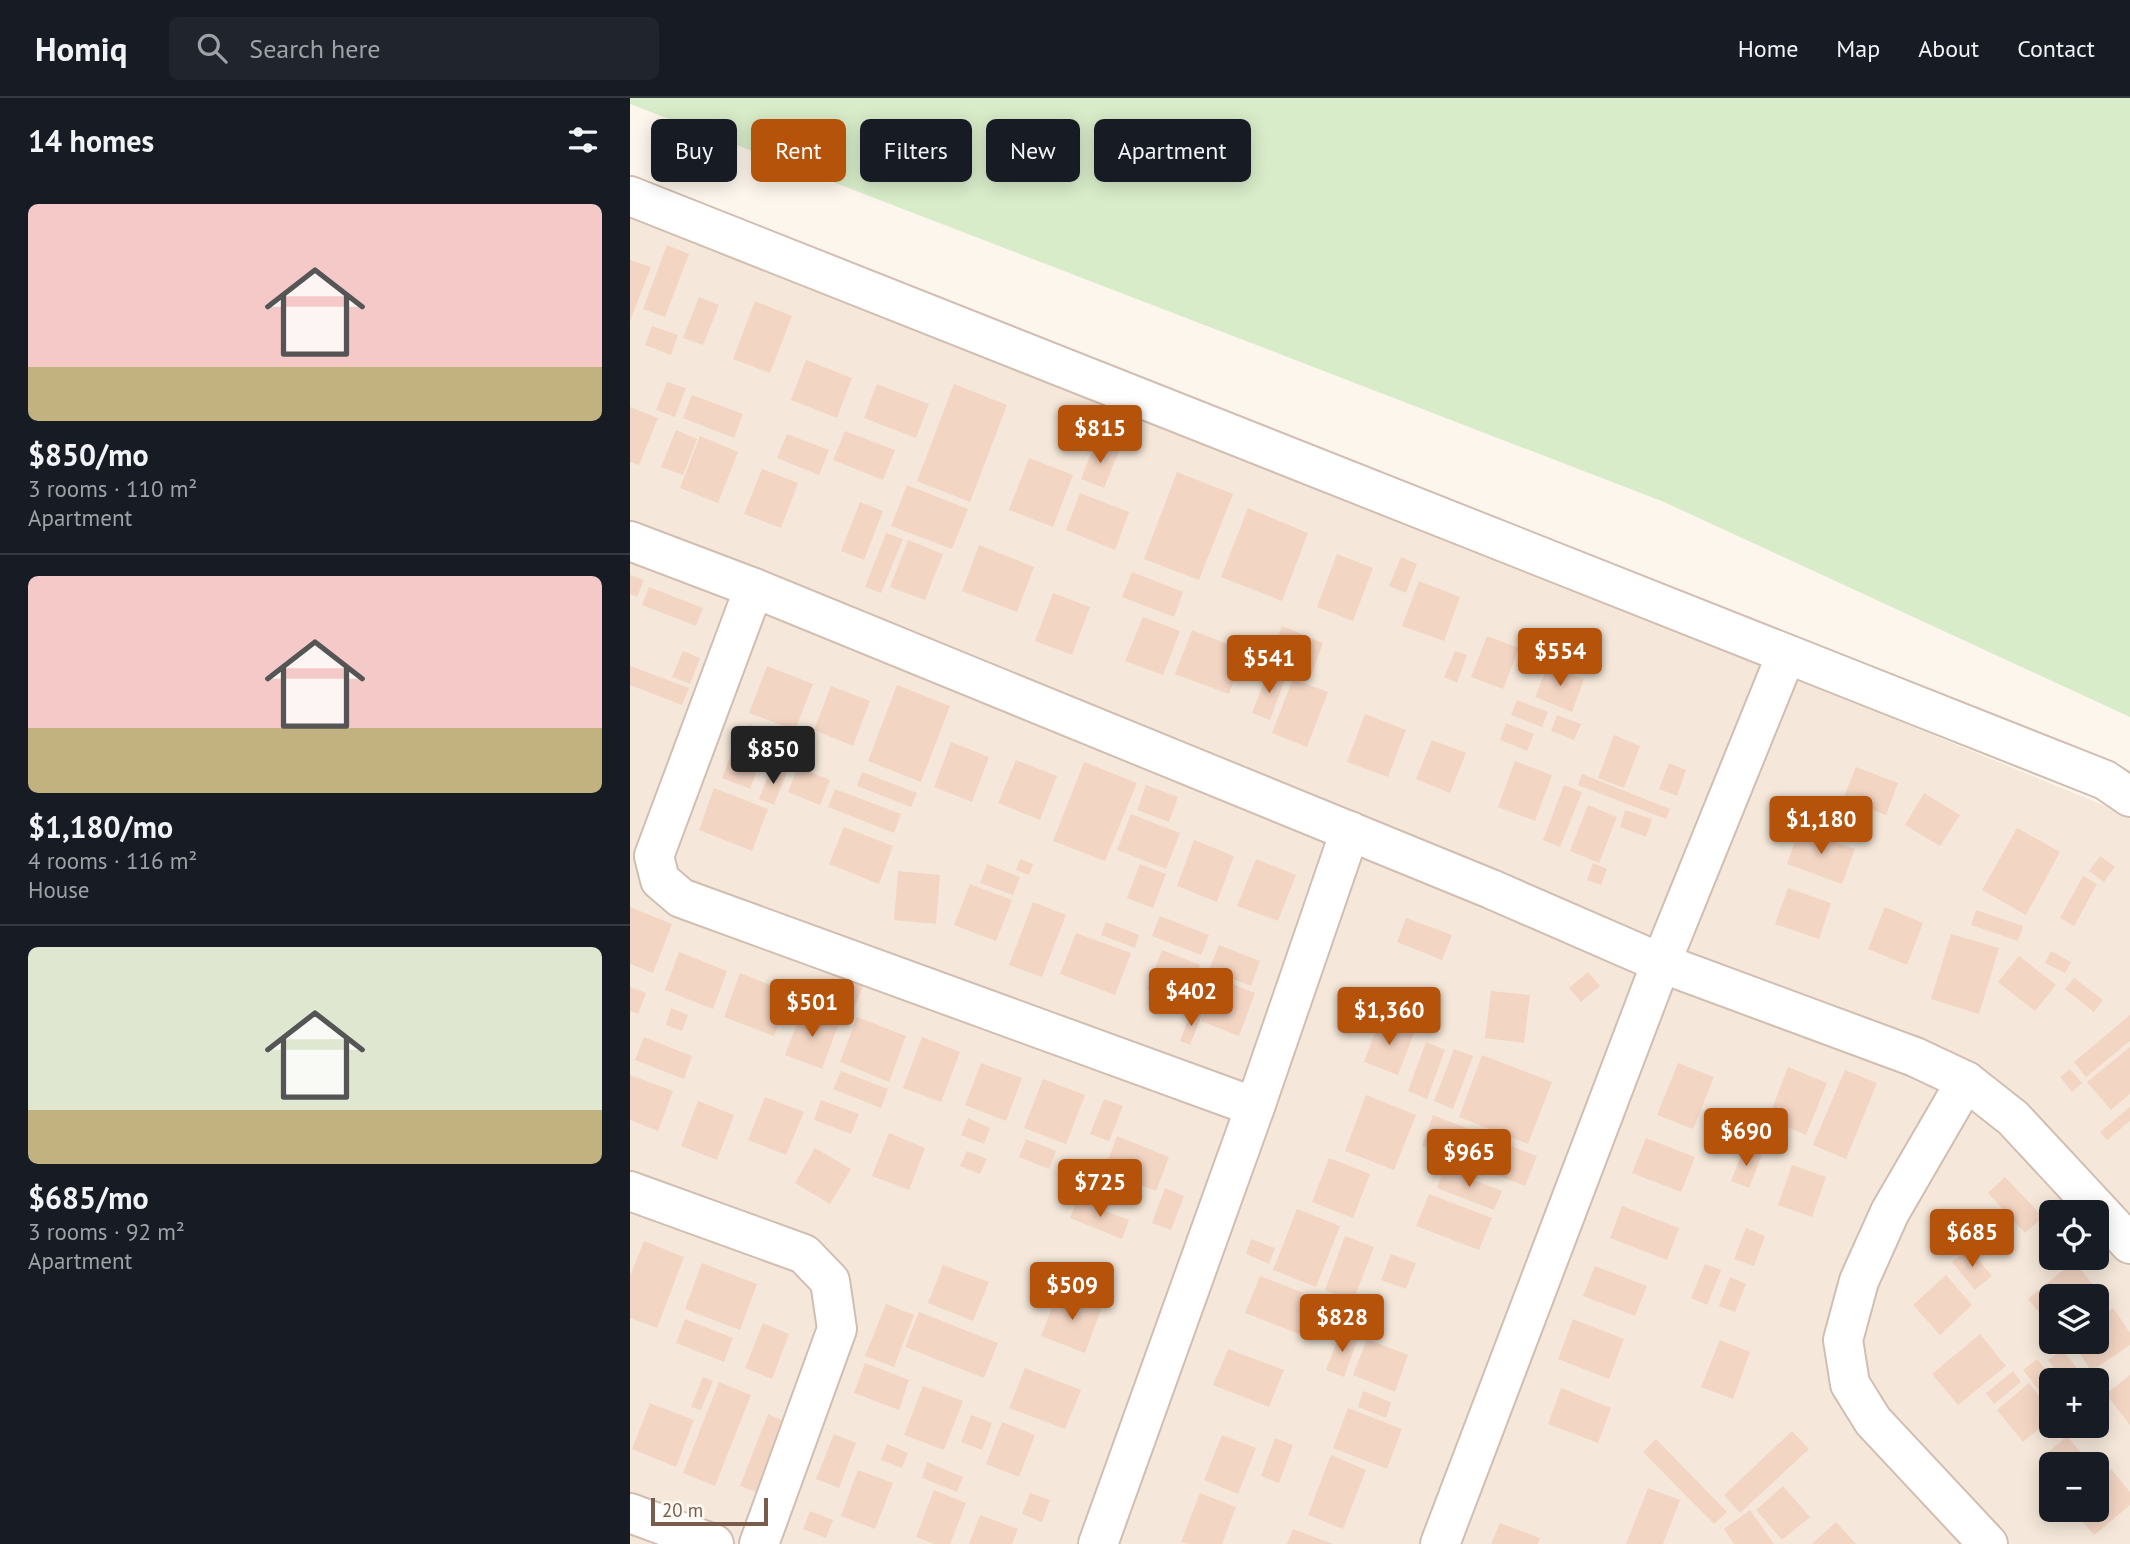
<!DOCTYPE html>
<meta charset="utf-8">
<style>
body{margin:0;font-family:"PT Sans",sans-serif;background:#20242c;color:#f1f3f6;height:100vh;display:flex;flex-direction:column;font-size:26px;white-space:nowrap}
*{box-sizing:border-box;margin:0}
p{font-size:23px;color:#9ea1a6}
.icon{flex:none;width:38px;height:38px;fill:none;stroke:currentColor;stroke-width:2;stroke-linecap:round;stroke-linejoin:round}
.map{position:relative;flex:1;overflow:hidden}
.sheet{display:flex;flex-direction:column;background:#171b24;width:630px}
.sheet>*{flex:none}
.hud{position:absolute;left:21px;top:21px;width:665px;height:63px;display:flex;gap:14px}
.controls{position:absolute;left:1409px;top:1102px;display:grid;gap:14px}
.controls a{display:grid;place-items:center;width:70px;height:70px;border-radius:10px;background:#171b24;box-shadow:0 4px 18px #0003;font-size:35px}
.scale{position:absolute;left:21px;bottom:18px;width:117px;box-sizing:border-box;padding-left:7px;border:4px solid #7a5c4d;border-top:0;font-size:19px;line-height:24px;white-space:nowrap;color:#7a5c4d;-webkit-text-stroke:5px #fffaf3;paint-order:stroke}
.price{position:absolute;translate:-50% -60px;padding:0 16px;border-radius:7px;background:#b45309;color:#fff;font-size:23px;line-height:46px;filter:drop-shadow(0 2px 4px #0008)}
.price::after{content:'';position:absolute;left:50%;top:42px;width:21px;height:16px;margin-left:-10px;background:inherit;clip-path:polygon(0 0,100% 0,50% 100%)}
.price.on{background:#222;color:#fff}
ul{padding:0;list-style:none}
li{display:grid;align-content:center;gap:14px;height:371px;padding:0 28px}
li+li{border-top:2px solid #363941}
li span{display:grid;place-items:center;height:217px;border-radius:10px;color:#555}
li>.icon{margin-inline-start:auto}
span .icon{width:126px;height:126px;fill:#fffc;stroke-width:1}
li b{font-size:30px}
h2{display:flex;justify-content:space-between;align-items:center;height:84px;padding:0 28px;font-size:30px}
.chip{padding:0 24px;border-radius:10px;background:#171b24;box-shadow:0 4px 18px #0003;font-size:24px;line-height:63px}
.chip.on{background:#b45309;color:#fff}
header{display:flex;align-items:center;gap:42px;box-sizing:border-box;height:98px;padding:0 35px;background:#171b24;border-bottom:2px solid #363941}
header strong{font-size:33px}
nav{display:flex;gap:38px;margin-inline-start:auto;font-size:24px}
.search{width:490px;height:63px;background:#20242c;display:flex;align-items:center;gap:18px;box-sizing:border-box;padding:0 24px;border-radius:10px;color:#9ea1a6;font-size:26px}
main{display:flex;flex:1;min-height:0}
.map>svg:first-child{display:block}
.residential{fill:#f5e8da;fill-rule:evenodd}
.green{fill:#d8ecc9}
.building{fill:#f3d5c3}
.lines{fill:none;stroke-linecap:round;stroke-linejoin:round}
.minor-casing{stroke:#d1beb0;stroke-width:42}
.minor{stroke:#fff;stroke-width:38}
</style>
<header>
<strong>Homiq</strong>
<div class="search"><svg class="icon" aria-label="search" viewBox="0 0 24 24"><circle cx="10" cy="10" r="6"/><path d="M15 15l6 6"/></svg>Search here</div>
<nav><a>Home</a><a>Map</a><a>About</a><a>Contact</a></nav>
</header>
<main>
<section class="sheet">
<h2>14 homes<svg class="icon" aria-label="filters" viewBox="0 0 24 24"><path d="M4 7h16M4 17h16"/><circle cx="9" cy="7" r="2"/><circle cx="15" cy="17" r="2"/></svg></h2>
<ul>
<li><span style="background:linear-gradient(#f6c9c9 75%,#c2b280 0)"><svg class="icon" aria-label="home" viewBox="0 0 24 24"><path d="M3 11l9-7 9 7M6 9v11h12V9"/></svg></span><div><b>$850/mo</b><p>3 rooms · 110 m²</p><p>Apartment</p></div></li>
<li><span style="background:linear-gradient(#f6c9c9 70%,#c2b280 0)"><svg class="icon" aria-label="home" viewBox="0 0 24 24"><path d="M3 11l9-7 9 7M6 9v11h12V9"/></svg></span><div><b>$1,180/mo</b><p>4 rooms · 116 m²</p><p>House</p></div></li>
<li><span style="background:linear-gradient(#dfe7d0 75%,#c2b280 0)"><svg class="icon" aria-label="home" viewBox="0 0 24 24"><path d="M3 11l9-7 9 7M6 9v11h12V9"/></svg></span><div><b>$685/mo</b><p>3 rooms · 92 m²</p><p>Apartment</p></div></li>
</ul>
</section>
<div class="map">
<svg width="1500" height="1446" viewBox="0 0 1500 1446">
<rect width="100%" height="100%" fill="#fdf6ec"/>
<!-- residential -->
<path class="residential" d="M0,102L1500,718V1446H0ZM1421,1115H1466V1160H1421ZM1421,1199H1466V1244H1421ZM1421,1283H1466V1328H1421ZM1421,1367H1466V1412H1421Z"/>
<!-- green -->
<polygon class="green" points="0,0 1500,0 1500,619 1034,404 0,6"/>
<!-- building -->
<g class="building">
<polygon points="37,147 59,156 35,219 13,211"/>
<polygon points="0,162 21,169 0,223"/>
<polygon points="69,199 89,207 73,247 53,240"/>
<polygon points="125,203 162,218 140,275 103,261"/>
<polygon points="22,228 48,237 41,257 15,247"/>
<polygon points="176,262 222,280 207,320 161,302"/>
<polygon points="37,284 56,290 45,319 26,312"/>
<polygon points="247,286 299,306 286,340 234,320"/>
<polygon points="324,286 377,307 340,404 287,383"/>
<polygon points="62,297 113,316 104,340 53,320"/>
<polygon points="0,309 28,320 9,367 0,364"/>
<polygon points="46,332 67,341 53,377 31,369"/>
<polygon points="215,333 265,352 253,382 203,362"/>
<polygon points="157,336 199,352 189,377 147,360"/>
<polygon points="70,338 108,354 88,405 50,390"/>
<polygon points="466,343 489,353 474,390 451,381"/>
<polygon points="399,360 443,377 423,429 379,412"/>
<polygon points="132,371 168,385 151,430 114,416"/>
<polygon points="547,374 603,396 569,482 514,461"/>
<polygon points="277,387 338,411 322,451 261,428"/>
<polygon points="450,395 499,414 485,452 436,432"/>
<polygon points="230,404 253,413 234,462 211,453"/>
<polygon points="618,410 678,435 652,503 591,479"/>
<polygon points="256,435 273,441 251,495 235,489"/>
<polygon points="278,442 313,456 295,502 260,489"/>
<polygon points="349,447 404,469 387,514 332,493"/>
<polygon points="707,456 743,470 723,523 687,509"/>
<polygon points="771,459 787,466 776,495 759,488"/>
<polygon points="502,474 553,494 544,519 492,499"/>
<polygon points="0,477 14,482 7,499 0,496"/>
<polygon points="789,483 830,499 814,543 772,528"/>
<polygon points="19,489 73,510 66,528 12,507"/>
<polygon points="423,495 460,509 442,557 405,543"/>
<polygon points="513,519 550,533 533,577 495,563"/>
<polygon points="652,528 693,545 681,577 640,561"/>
<polygon points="562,532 615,553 599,596 545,576"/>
<polygon points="857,538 889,550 873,591 841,579"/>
<polygon points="53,553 70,560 60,586 42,579"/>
<polygon points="825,553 837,557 827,585 814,579"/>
<polygon points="918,567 954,581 942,614 905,599"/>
<polygon points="0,568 59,590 52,607 0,587"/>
<polygon points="137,568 183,586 165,632 119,615"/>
<polygon points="639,572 656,579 640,622 622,615"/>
<polygon points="663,581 698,594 677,649 642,635"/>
<polygon points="267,587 320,608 291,684 238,663"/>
<polygon points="201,588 240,603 223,648 184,632"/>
<polygon points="887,602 918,614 912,629 881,617"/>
<polygon points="735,616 776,632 758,679 717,664"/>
<polygon points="927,617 951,626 944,642 921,633"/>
<polygon points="876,625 904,636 897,653 870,642"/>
<polygon points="119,626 141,635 134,655 111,646"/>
<polygon points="984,637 1010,648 994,690 968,680"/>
<polygon points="802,642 836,655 820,695 786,681"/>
<polygon points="321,644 359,659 342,704 304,689"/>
<polygon points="104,649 132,660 120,691 92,680"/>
<polygon points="386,662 427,678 410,722 368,705"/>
<polygon points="885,663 922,677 905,723 868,709"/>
<polygon points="454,664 507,685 475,763 423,743"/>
<polygon points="1039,665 1056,672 1047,698 1029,691"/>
<polygon points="142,668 157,674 144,707 129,701"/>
<polygon points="168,669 200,682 190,707 158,694"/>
<polygon points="1226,669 1268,685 1256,717 1213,701"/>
<polygon points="232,674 287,695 281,709 227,688"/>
<polygon points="952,676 1040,711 1036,721 948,687"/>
<polygon points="516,687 548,699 539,724 507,712"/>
<polygon points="934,687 952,694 930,749 913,742"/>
<polygon points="84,690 138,711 122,753 69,732"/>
<polygon points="205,691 271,716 264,735 198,709"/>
<polygon points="1294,695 1330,717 1310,748 1275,727"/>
<polygon points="958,707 987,719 969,765 940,753"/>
<polygon points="995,712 1022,721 1016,739 990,729"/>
<polygon points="501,716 550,735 536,771 487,752"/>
<polygon points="214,729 263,748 249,786 199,766"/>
<polygon points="1387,730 1430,754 1396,817 1352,792"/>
<polygon points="1169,731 1225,751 1212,786 1157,766"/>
<polygon points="564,742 604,758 587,804 547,788"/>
<polygon points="1470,758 1485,769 1474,784 1459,773"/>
<polygon points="390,761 403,766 399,777 386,772"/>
<polygon points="626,761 666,777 648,823 607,808"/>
<polygon points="963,765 977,771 971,787 957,782"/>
<polygon points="357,766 390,779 383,797 350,785"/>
<polygon points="510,766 536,776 523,810 497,800"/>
<polygon points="268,773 310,777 306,826 264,822"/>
<polygon points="1453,778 1467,786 1444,828 1430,820"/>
<polygon points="340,786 382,802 366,843 324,827"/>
<polygon points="1158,790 1201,805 1189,841 1145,826"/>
<polygon points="403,804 436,817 412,879 379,867"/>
<polygon points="0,809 42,826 23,875 0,866"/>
<polygon points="1255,809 1293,825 1277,867 1238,851"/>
<polygon points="1346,812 1393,828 1388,843 1341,827"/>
<polygon points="530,818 579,837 571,857 522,838"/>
<polygon points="776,820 822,837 812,862 767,844"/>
<polygon points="476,824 509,837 505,850 471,837"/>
<polygon points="446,835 501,855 485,897 430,876"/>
<polygon points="1321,836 1369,850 1349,916 1301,901"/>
<polygon points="589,847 630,863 621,888 579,872"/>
<polygon points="532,852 570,867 555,906 517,891"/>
<polygon points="1421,853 1441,864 1435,875 1415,865"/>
<polygon points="49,854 97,873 83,911 35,892"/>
<polygon points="1389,858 1426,887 1405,913 1368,884"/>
<polygon points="958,874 970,888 951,904 939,890"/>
<polygon points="110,875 160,895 144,938 94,919"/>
<polygon points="213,880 233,888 220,919 200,912"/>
<polygon points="587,880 625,895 609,938 571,923"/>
<polygon points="1444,880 1473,902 1464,914 1435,891"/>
<polygon points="0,889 16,895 8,916 0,913"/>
<polygon points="861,893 900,897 894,945 855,940"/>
<polygon points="41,910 58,917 52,933 36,927"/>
<polygon points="173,911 209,925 192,971 155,957"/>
<polygon points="562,913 572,917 560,947 550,943"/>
<polygon points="1500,917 1500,943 1456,979 1444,964"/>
<polygon points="227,919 276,938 259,984 210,964"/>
<polygon points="750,921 784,935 768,977 734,964"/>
<polygon points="14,939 62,958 54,981 5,962"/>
<polygon points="292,939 330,954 311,1004 273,990"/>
<polygon points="796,944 815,952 797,1001 778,993"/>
<polygon points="1500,949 1500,996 1481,1012 1457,984"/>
<polygon points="824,951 843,958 823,1011 804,1003"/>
<polygon points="852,957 922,984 898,1046 829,1019"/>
<polygon points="351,965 392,980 376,1023 335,1007"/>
<polygon points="1048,965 1084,979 1063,1031 1027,1017"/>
<polygon points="1158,969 1197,985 1176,1037 1138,1021"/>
<polygon points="1440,971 1452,985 1442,994 1430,979"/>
<polygon points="1215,972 1247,985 1216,1061 1183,1047"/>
<polygon points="211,973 258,991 251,1010 203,991"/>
<polygon points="0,977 43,993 28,1033 0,1022"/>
<polygon points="413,981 455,997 436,1046 394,1030"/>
<polygon points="736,997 786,1017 764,1072 715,1053"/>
<polygon points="135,999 174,1014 156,1057 118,1042"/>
<polygon points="474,1001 493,1008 479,1043 460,1036"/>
<polygon points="191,1002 229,1016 221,1036 184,1022"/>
<polygon points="68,1003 104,1017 87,1062 51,1048"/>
<polygon points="1500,1009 1500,1023 1477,1042 1470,1034"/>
<polygon points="1114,1016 1144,1028 1139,1042 1109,1030"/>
<polygon points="803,1017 907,1058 895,1088 792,1048"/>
<polygon points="338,1020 360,1030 354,1046 331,1037"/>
<polygon points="259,1035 295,1050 279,1092 242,1078"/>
<polygon points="487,1038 539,1059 526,1093 474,1073"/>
<polygon points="1016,1040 1065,1059 1051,1094 1002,1075"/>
<polygon points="396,1041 426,1053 419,1071 389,1059"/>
<polygon points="185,1050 221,1071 200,1106 165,1085"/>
<polygon points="1114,1050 1132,1057 1119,1090 1101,1083"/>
<polygon points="337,1053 357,1061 350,1076 330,1068"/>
<polygon points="699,1060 740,1076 723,1120 682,1104"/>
<polygon points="1162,1067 1196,1079 1182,1119 1148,1107"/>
<polygon points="814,1070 872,1093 864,1112 807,1090"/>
<polygon points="1375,1079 1413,1119 1395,1135 1358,1095"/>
<polygon points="535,1090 554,1098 541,1132 522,1125"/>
<polygon points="799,1096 862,1120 849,1152 786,1128"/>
<polygon points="447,1102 499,1122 492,1141 440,1120"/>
<polygon points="992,1108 1049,1130 1037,1162 980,1140"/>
<polygon points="667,1111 710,1128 686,1189 643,1172"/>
<polygon points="1116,1130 1135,1138 1124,1168 1104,1161"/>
<polygon points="715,1138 744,1149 723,1203 695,1192"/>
<polygon points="621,1141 645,1150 639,1166 616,1156"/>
<polygon points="14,1143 54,1159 27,1230 0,1220 0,1178"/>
<polygon points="1339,1151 1362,1178 1345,1192 1322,1164"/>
<polygon points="761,1156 786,1165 776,1191 751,1182"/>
<polygon points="1444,1163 1468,1193 1461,1199 1421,1199 1421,1229 1398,1201"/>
<polygon points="72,1165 127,1186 110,1232 55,1211"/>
<polygon points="1075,1166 1091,1172 1077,1207 1061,1200"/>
<polygon points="313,1167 359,1184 343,1223 298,1205"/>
<polygon points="965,1168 1017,1188 1005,1218 953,1198"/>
<polygon points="1316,1177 1342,1207 1310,1237 1283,1207"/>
<polygon points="630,1178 684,1199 669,1236 615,1215"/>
<polygon points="1100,1179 1116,1186 1105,1214 1089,1208"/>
<polygon points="429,1192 472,1209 455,1255 411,1238"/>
<polygon points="256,1206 284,1217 264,1269 235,1258"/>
<polygon points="699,1209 714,1215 704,1242 688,1237"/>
<polygon points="1483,1210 1500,1235 1500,1247 1461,1273 1443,1244 1466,1244 1466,1221"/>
<polygon points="289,1214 368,1245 354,1280 275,1249"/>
<polygon points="55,1221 103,1240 94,1264 46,1245"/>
<polygon points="943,1221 994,1241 979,1281 928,1261"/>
<polygon points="133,1225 159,1236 142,1281 115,1270"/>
<polygon points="711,1233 728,1240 714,1279 696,1272"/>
<polygon points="1350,1236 1376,1268 1328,1307 1302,1276"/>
<polygon points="737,1241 778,1257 765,1294 723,1277"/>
<polygon points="1090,1242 1120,1254 1103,1301 1071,1289"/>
<polygon points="598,1251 654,1272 639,1309 583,1287"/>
<polygon points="1432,1252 1451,1275 1442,1283 1434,1283 1418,1262"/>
<polygon points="1407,1261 1425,1283 1421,1283 1421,1298 1417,1302 1393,1272"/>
<polygon points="235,1265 279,1282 269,1312 224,1295"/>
<polygon points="395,1270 451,1292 435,1331 379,1310"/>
<polygon points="1383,1273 1391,1284 1364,1306 1356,1295"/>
<polygon points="1500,1277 1500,1327 1476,1296"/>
<polygon points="73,1279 83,1283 71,1312 61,1309"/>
<polygon points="89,1284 121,1297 85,1388 53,1375"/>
<polygon points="1399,1285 1421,1313 1421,1321 1393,1344 1367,1312"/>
<polygon points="293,1288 333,1303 314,1352 274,1337"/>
<polygon points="931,1290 981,1310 968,1345 918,1326"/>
<polygon points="733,1293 761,1304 756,1320 728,1309"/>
<polygon points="20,1305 64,1322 46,1369 2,1351"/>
<polygon points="718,1310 772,1331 757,1371 703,1350"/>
<polygon points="138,1316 159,1325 131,1396 110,1388"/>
<polygon points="341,1317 362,1325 352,1352 331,1344"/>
<polygon points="372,1324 405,1337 389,1379 356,1366"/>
<polygon points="1162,1333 1179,1351 1110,1415 1094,1397"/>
<polygon points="204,1336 226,1345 209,1390 186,1381"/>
<polygon points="592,1337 626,1350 608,1396 574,1382"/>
<polygon points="1437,1338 1461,1367 1421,1367 1421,1378 1408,1363"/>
<polygon points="645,1340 663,1347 649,1385 631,1378"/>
<polygon points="1026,1341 1097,1414 1084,1426 1013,1354"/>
<polygon points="257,1346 278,1355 272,1370 251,1362"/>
<polygon points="701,1357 736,1372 713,1431 678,1417"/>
<polygon points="297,1364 333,1379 327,1394 292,1380"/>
<polygon points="1481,1371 1500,1394 1500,1407 1464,1437 1443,1412 1466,1412 1466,1383"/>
<polygon points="228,1372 263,1385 245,1431 211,1418"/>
<polygon points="1153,1388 1180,1419 1152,1442 1126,1412"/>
<polygon points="1018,1390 1050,1402 1033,1446 996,1446"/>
<polygon points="304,1392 336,1405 320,1446 304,1446 286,1439"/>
<polygon points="400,1395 420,1402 412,1424 392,1416"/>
<polygon points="570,1395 606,1409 592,1446 558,1446 551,1444"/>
<polygon points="1120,1412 1144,1446 1104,1446 1094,1431"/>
<polygon points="180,1413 203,1422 196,1440 173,1431"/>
<polygon points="350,1417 388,1431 382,1446 339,1446"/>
<polygon points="1206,1424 1226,1446 1182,1446"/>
<polygon points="870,1425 910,1440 908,1446 861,1446"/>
<polygon points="663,1431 703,1446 657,1446"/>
</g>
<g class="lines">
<!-- minor casing -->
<g class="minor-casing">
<g id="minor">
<polyline points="0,98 1475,682 1500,699"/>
<polyline points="0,443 124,490 861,791 1031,865 1285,959 1336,983 1383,1020 1500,1146"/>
<polyline points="124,490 24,758 30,782 51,800 625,1009"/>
<polyline points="1336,983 1260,1114 1229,1183 1213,1242 1220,1286 1243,1323 1358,1446"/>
<polyline points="0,1093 174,1156 200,1183 207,1231 129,1446"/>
<polyline points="0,1415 84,1446"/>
<polyline points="468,1446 625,1009 720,733"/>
<polyline points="810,1446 1031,865 1156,557"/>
</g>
</g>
<!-- minor -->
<use href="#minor" class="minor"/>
</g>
</svg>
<div class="controls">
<a><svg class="icon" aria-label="locate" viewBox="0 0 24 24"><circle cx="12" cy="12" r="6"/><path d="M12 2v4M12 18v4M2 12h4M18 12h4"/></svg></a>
<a><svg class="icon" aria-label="layers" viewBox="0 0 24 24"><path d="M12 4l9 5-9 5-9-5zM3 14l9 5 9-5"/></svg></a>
<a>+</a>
<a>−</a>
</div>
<div class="scale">20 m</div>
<b class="price" style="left:470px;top:367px">$815</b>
<b class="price" style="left:930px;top:590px">$554</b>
<b class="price" style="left:639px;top:597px">$541</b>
<b class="price on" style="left:143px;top:688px">$850</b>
<b class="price" style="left:1191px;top:758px">$1,180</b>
<b class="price" style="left:561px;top:930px">$402</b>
<b class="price" style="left:182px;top:941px">$501</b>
<b class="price" style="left:759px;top:949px">$1,360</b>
<b class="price" style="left:1116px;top:1070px">$690</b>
<b class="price" style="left:839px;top:1091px">$965</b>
<b class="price" style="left:470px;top:1121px">$725</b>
<b class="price" style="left:1342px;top:1171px">$685</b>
<b class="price" style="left:442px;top:1224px">$509</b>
<b class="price" style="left:712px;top:1256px">$828</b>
<div class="hud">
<a class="chip">Buy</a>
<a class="chip on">Rent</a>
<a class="chip">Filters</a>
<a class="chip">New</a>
<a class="chip">Apartment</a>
</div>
</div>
</main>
